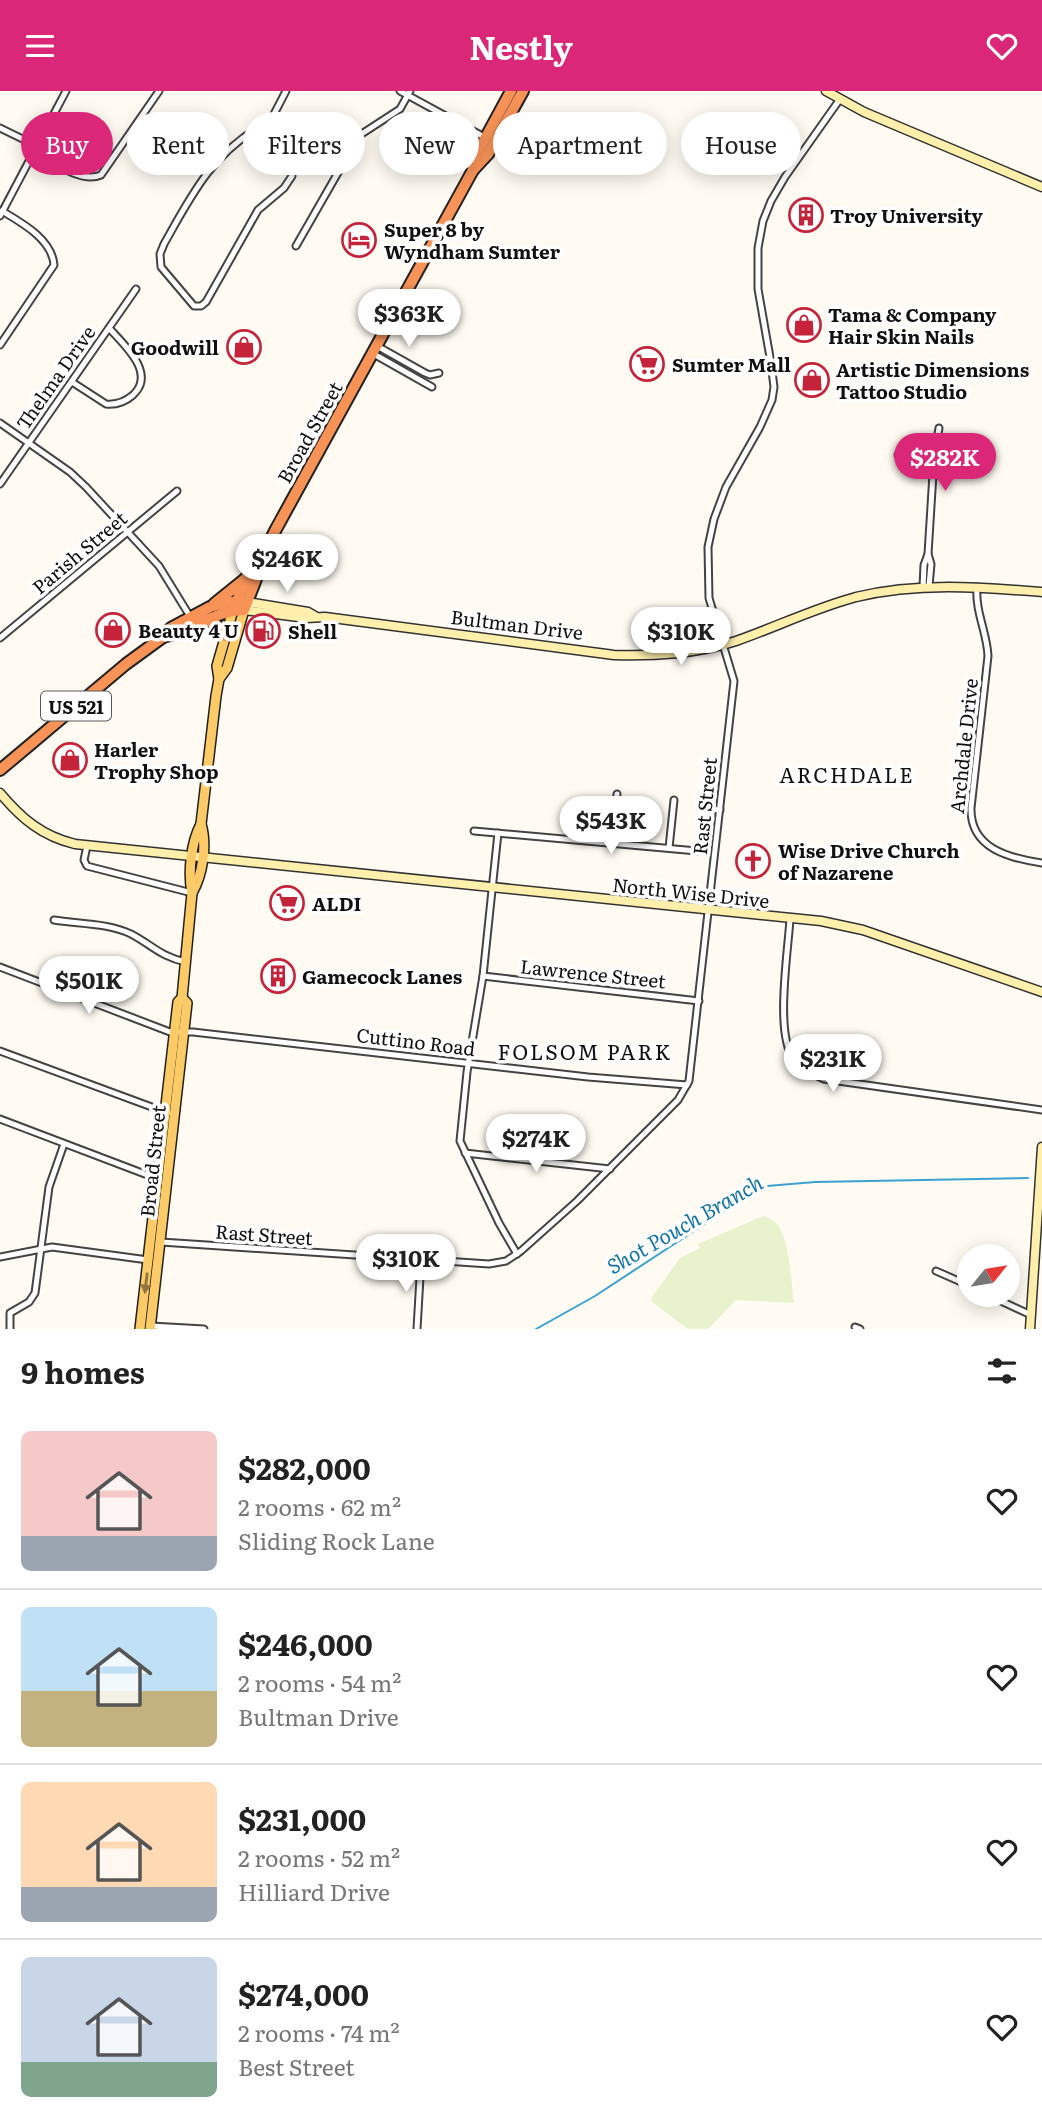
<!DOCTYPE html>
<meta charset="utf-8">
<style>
body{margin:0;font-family:Literata,serif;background:#f2f2f2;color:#222;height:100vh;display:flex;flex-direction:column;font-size:26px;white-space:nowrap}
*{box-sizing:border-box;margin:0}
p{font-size:23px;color:#767676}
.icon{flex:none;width:38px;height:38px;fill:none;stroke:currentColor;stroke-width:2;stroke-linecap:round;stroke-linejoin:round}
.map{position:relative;height:1238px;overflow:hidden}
.side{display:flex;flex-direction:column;background:#fff;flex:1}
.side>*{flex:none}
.banner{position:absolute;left:21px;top:21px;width:1001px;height:63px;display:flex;gap:14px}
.needle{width:46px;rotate:60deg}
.tools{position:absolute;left:957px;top:1153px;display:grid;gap:14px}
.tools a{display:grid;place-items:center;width:63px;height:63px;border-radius:50%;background:#fff;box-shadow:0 4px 18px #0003;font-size:35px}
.price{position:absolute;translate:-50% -60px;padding:0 16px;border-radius:24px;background:#fff;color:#222;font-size:23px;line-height:46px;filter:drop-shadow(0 2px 4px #0008)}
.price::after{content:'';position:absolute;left:50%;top:42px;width:21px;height:16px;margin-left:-10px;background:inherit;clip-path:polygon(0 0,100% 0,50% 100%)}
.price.on{background:#db2777;color:#fff}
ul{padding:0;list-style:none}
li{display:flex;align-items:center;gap:21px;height:175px;padding:0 21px}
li+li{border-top:2px solid #e0e0e0}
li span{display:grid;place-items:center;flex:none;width:196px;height:140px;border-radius:10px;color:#555}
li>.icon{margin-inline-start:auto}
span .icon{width:84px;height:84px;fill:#fffc;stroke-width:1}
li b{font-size:30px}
h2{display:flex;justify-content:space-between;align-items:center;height:84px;padding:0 21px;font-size:30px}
.chip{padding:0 24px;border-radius:32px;background:#fff;box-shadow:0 4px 18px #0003;font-size:24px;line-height:63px}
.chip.on{background:#db2777;color:#fff}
header{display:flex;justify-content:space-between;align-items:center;height:91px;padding:0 21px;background:#db2777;color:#fff;font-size:32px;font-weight:700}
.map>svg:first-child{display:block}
.pitch{fill:#e8f2cc}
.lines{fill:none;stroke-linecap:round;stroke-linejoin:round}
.stream{stroke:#3aa2d1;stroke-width:2}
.street-casing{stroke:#434343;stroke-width:9}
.secondary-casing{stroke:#323232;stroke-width:11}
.primary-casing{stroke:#212121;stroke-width:12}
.highway-casing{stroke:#212121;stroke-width:14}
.street{stroke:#fff;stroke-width:5}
.secondary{stroke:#ffefad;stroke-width:8}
.primary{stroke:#fcca66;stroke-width:9}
.highway{stroke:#f89358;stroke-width:10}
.oneway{fill:#92763f}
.labels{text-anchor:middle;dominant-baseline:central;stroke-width:7;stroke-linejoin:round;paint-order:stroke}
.shield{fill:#fff;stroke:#585858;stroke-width:2}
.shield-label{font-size:18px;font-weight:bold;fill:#101010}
.poi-label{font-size:19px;font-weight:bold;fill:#101010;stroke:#fff;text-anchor:start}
.street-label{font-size:19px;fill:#101010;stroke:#fff}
.neighbourhood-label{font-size:21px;letter-spacing:2px;fill:#101010;stroke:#fff}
.water-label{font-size:21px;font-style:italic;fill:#1473a6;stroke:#fff}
</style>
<header><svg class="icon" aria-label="menu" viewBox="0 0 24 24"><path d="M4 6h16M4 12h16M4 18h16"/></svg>Nestly<svg class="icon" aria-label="heart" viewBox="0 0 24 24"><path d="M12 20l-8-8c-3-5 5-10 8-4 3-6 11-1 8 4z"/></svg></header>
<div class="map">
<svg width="1042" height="1238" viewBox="0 0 1042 1238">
<rect width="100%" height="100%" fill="#fffbf2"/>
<!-- pitch -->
<path class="pitch" d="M763,1125C769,1127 774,1129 778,1134C790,1152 791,1190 794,1212L736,1209L708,1238H688L652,1211V1206L680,1167L700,1157L698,1153Z"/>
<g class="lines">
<!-- stream -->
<polyline class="stream" points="536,1238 595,1205 723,1121 767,1095 815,1091 1028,1087"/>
<!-- street casing -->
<g class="street-casing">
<g id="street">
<polyline points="400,0 486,47"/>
<path d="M261,35L288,69L292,85L284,97L258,119L206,211L201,215H194L161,176L160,163L164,153C191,105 211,64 261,35Z"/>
<polyline points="261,35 272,27 286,0"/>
<polyline points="0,37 37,55"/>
<path d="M34,60C53,70 80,93 101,84L159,0"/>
<polyline points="0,125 66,0"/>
<polyline points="296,155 355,52 360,44 400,18 410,0"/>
<path d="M0,254L54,174C52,148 22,132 2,120"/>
<polyline points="377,255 425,282 430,284 439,282"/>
<polyline points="372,262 432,296"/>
<path d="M72,291L106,313C116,314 125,311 133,304C157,282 123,253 109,237"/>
<polyline points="0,332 70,381 86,396 159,475 191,527"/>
<polyline points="898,364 934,367"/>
<polyline points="0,393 136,198"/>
<polyline points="928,463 934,367 939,337"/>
<polyline points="923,496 924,474 928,463 931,473 929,495"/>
<path d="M977,496C975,521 987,541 988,565L971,717C970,757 1008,767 1042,772"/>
<polyline points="0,547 177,400"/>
<polyline points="474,740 697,760 701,755 705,723 710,718 720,719"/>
<polyline points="498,742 483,885 467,981 460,1050 499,1132 517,1163"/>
<polyline points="611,752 617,703"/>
<polyline points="87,755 84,769 87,775 192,802"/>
<polyline points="669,757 674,709"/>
<path d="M790,828C788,861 775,941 793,967C801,978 812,983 824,988L1042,1019"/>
<path d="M54,829C79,833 108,832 131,843C152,854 161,866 186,871"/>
<polyline points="0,876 170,941 193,941 588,986 687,994"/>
<polyline points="483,885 699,910"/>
<polyline points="0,960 168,1022"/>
<polyline points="0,1028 158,1088"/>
<polyline points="465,1062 610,1078"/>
<polyline points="161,1151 489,1173 506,1170 521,1160 577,1110 678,1009 689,990 734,590 709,507 708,456 714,428 726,396 760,336 772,309 774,296 771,272 758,198 758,157 763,130 771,110 785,86 840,8"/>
<polyline points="0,1166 52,1156 148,1169"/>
<polyline points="936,1180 970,1195"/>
<polyline points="988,1204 1031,1224"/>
<polyline points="151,1235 204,1238"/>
<polyline points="855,1236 860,1238"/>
<polyline points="10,1238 10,1222 29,1211 35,1202 49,1096 64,1053"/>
<polyline points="417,1238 421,1169"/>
</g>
</g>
<!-- secondary casing -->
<g class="secondary-casing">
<g id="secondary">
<polyline points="826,0 864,21 1042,96"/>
<polyline points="247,511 308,521 315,525"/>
<path d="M244,519L306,527L325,526L614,564C655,565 696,563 736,550C776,536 815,517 856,506C918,491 979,496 1042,501"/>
<path d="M0,702C22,728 42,745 75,753L821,830L863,839L1042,901"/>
<polyline points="1030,1238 1042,1056"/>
</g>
</g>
<!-- primary casing -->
<g class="primary-casing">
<g id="primary">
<polyline points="219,588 217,575 233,519"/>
<path d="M192,802C203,783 207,754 201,733L216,605L219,588L227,577L244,519"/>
<path d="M140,1238L178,911L182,907L192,802C188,781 191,752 201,733"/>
<polyline points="150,1238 187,912 182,907"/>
</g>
</g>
<!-- highway casing -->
<g class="highway-casing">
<g id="highway">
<polyline points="473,79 473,70 511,0"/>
<polyline points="214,513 245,488"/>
<polyline points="234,517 248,483 258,474"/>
<polyline points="203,529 215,532 225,545"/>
<path d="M163,546C191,540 213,520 244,519L256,488L258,474L276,438L473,79L488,63L523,0"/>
<polyline points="0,679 126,573 163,546 171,537 210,516 230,511 247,511"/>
</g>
</g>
<!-- street -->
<use href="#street" class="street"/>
<!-- secondary -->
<use href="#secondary" class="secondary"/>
<!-- primary -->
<use href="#primary" class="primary"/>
<!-- highway -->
<use href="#highway" class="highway"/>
</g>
<!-- one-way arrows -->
<defs><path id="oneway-solid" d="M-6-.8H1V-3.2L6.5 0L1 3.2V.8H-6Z" transform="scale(1.75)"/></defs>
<use class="oneway" href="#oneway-solid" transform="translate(146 1192) rotate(97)"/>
<!-- icons -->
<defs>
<g id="building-ring" transform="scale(1.75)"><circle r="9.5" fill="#fff" stroke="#c52339" stroke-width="1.5"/><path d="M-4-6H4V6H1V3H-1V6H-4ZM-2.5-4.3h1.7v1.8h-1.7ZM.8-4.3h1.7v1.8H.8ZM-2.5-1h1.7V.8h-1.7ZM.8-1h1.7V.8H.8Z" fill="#c52339"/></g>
<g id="hotel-ring" transform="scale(1.75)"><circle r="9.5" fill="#fff" stroke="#c52339" stroke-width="1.5"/><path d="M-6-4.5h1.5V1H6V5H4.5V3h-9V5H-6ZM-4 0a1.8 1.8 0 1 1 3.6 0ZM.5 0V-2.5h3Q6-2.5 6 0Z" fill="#c52339"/></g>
<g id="shop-ring" transform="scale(1.75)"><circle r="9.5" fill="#fff" stroke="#c52339" stroke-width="1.5"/><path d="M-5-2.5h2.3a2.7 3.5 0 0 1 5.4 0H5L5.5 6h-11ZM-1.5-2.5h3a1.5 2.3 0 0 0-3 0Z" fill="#c52339"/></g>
<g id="supermarket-ring" transform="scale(1.75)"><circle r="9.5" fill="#fff" stroke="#c52339" stroke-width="1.5"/><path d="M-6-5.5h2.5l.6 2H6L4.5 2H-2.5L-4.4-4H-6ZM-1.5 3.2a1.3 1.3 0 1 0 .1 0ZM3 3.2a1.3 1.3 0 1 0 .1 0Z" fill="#c52339"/></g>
<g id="fuel-ring" transform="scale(1.75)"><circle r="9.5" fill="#fff" stroke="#c52339" stroke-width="1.5"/><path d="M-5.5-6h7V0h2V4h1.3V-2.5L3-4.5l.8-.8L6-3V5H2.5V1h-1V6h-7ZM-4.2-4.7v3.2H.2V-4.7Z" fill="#c52339"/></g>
<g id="church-ring" transform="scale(1.75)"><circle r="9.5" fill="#fff" stroke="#c52339" stroke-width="1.5"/><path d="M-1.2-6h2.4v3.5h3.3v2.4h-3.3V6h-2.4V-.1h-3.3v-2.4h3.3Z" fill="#c52339"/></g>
</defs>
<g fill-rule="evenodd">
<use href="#building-ring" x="806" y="124"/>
<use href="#hotel-ring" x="359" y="149"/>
<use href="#shop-ring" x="804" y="234"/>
<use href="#shop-ring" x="244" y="256"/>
<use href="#supermarket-ring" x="647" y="273"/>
<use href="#shop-ring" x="812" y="289"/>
<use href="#shop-ring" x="113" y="539"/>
<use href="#fuel-ring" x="263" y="540"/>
<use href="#shop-ring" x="70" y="669"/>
<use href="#church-ring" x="753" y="770"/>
<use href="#supermarket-ring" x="287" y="812"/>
<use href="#building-ring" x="278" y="885"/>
</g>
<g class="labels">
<!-- shield labels -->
<rect class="shield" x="41" y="600.5" width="70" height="29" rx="5"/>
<g class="shield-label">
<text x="76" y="615">US 521</text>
</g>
<!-- poi labels -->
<g class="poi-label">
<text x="830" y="124">Troy University</text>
<text x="384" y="138">Super 8 by<tspan x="384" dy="22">Wyndham Sumter</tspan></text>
<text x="828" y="223">Tama &amp; Company<tspan x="828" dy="22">Hair Skin Nails</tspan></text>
<text x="219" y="256" text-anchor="end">Goodwill</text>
<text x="672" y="273">Sumter Mall</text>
<text x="836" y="278">Artistic Dimensions<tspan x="836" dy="22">Tattoo Studio</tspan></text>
<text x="138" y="539">Beauty 4 U</text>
<text x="288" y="540">Shell</text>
<text x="94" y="658">Harler<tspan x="94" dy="22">Trophy Shop</tspan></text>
<text x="778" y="759">Wise Drive Church<tspan x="778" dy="22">of Nazarene</tspan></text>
<text x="312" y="812">ALDI</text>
<text x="302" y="885">Gamecock Lanes</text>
</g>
<!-- street labels -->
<g class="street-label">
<text transform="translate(55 286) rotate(-55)">Thelma Drive</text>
<text transform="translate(309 341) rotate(-61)">Broad Street</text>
<text transform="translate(79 461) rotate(-40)">Parish Street</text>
<text transform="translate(517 533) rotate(7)">Bultman Drive</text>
<text transform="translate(963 655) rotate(-84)">Archdale Drive</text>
<text transform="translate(704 715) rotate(-84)">Rast Street</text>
<text transform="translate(691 801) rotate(6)">North Wise Drive</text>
<text transform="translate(593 882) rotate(6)">Lawrence Street</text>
<text transform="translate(416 950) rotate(7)">Cuttino Road</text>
<text transform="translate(152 1070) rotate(-84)">Broad Street</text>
<text transform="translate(264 1143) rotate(4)">Rast Street</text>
</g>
<!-- neighbourhood labels -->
<g class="neighbourhood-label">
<text x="847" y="682">ARCHDALE</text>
<text x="585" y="959">FOLSOM PARK</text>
</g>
<!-- water labels -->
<g class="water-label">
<text transform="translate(684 1132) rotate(-30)">Shot Pouch Branch</text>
</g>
</g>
</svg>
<div class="tools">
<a><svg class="needle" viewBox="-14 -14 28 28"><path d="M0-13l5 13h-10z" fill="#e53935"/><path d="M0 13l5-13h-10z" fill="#767676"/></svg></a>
</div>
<b class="price" style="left:409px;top:258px">$363K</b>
<b class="price on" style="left:945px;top:402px">$282K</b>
<b class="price" style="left:287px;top:503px">$246K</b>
<b class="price" style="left:681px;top:576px">$310K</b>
<b class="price" style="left:611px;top:765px">$543K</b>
<b class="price" style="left:89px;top:925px">$501K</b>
<b class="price" style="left:833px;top:1003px">$231K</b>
<b class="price" style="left:536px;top:1083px">$274K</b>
<b class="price" style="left:406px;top:1203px">$310K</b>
<div class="banner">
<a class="chip on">Buy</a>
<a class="chip">Rent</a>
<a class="chip">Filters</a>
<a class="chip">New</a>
<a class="chip">Apartment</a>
<a class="chip">House</a>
</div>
</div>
<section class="side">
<h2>9 homes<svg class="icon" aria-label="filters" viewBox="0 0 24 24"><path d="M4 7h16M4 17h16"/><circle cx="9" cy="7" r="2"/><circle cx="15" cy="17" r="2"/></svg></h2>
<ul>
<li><span style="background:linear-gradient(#f6c9c9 75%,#9aa5b1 0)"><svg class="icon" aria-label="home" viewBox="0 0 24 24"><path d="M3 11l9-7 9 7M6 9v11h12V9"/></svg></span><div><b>$282,000</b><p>2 rooms · 62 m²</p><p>Sliding Rock Lane</p></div><svg class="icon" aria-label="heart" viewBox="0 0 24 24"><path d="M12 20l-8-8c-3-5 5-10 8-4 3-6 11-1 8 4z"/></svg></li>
<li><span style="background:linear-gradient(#bfe0f5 60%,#c2b280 0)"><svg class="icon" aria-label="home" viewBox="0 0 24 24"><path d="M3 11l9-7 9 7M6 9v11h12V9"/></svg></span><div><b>$246,000</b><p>2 rooms · 54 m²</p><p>Bultman Drive</p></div><svg class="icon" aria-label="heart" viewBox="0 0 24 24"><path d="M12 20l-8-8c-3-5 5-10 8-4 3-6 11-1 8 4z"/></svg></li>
<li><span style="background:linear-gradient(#ffd9b3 75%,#9aa5b1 0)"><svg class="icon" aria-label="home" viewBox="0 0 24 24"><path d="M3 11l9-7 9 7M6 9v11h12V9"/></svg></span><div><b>$231,000</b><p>2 rooms · 52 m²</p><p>Hilliard Drive</p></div><svg class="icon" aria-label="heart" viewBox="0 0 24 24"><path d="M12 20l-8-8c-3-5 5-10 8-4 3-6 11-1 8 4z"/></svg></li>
<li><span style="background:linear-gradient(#c9d6e8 75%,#7fa58c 0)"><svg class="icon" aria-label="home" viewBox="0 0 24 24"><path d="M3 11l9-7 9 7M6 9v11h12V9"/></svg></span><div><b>$274,000</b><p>2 rooms · 74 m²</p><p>Best Street</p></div><svg class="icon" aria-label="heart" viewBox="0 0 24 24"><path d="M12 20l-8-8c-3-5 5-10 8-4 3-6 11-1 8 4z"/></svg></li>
</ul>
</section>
